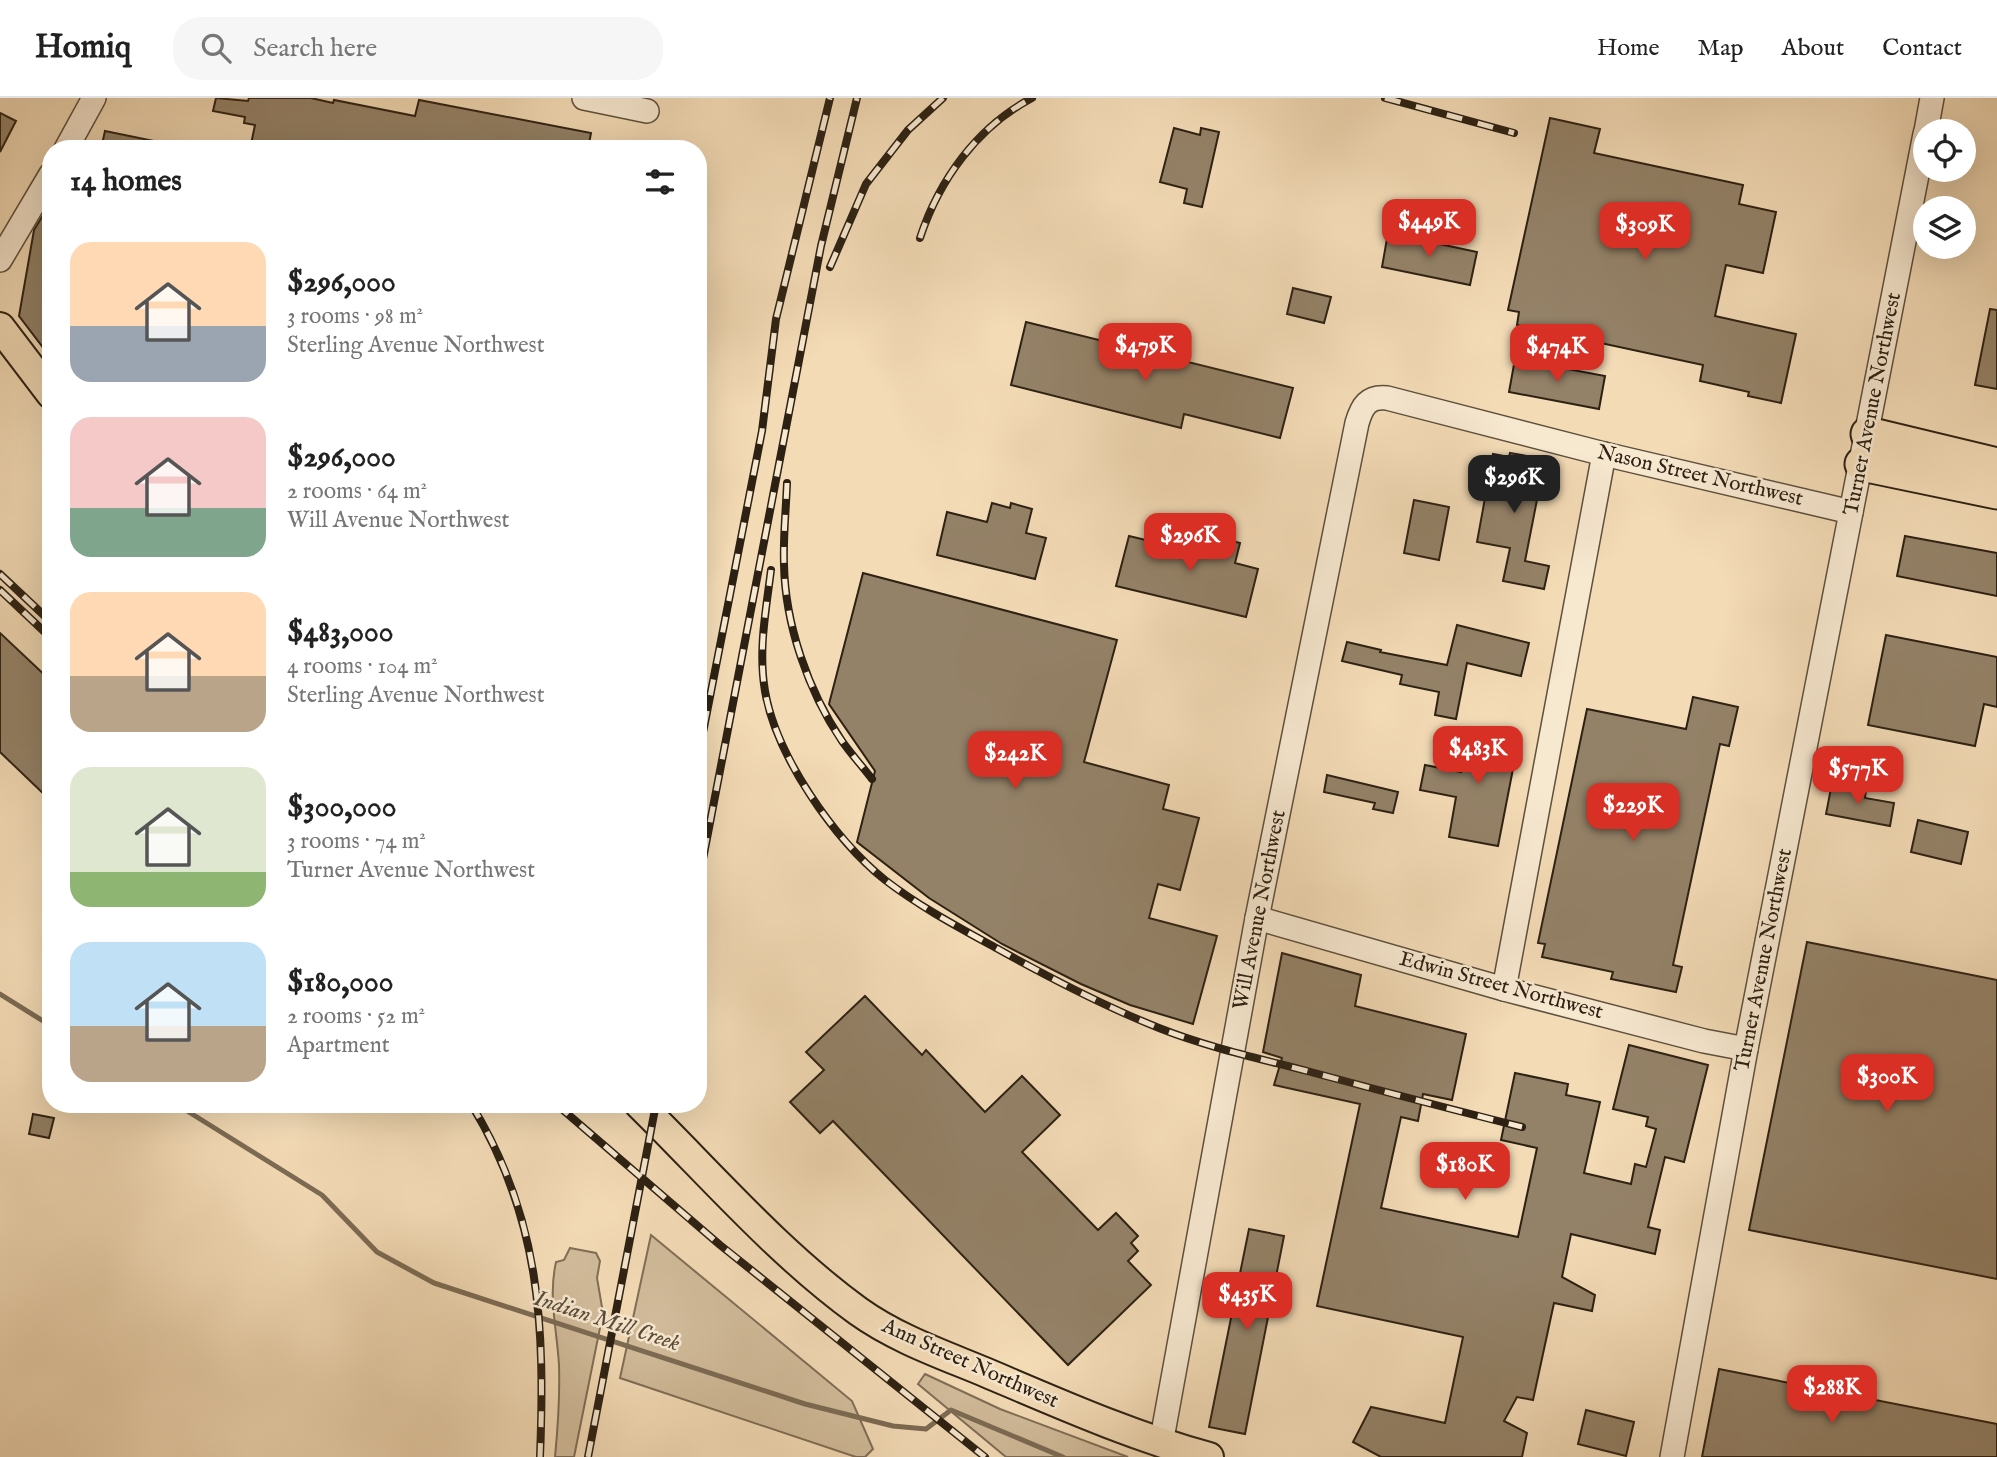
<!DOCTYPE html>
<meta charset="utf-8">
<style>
body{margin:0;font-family:"IM FELL English",serif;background:#f6f6f6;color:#222;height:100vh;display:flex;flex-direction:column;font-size:26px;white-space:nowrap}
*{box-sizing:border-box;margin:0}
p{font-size:23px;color:#767676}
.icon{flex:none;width:38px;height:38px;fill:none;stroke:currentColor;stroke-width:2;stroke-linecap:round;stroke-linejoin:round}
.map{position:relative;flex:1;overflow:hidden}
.panel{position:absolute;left:42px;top:42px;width:665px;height:973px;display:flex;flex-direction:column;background:#fff;border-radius:28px;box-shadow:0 7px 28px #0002}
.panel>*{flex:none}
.tools{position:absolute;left:1913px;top:21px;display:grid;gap:14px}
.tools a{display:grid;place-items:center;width:63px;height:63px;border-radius:50%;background:#fff;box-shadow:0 7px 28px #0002;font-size:35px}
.price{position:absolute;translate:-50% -60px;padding:0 16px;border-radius:14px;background:#d93025;color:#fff;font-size:23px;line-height:46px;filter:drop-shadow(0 2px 4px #0008)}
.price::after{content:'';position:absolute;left:50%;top:42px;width:21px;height:16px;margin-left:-10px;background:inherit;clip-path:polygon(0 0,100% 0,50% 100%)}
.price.on{background:#222;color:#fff}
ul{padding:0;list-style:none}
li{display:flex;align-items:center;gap:21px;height:175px;padding:0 28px}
li span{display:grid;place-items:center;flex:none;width:196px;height:140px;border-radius:21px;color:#555}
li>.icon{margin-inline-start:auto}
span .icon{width:84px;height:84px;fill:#fffc;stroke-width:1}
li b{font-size:30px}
h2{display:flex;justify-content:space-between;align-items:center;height:84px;padding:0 28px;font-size:30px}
header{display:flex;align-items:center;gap:42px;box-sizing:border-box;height:98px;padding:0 35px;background:#fff;border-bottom:2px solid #e0e0e0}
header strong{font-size:33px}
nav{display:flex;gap:38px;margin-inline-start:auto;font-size:24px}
.search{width:490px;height:63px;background:#f6f6f6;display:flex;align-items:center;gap:18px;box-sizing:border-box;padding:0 24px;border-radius:28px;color:#767676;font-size:26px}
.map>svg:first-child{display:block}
.green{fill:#d1bb9a;stroke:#7f6e56;stroke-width:2}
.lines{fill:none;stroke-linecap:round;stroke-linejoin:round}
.stream{stroke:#7c6b54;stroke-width:5}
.building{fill:#948268;stroke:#2d2113;stroke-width:2}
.minor-casing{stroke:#5e503c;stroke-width:26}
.major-casing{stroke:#2d2113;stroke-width:32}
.highway-casing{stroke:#2d2113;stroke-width:37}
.minor{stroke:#f7e8d0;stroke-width:23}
.major{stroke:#f3dbb6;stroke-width:28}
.highway{stroke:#f3dbb6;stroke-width:33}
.rail-casing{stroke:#2d2113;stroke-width:8}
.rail{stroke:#f7e8d0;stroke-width:5;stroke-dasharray:16;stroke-linecap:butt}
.labels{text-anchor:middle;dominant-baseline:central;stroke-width:5;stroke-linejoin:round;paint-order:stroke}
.street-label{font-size:21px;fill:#2d2113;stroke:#f7e8d0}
.water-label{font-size:23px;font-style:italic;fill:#5b4c39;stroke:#f7e8d0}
</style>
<header>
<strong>Homiq</strong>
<div class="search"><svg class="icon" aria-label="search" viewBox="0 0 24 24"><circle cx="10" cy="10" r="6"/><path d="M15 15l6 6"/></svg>Search here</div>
<nav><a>Home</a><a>Map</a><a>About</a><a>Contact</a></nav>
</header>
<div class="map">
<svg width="1997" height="1359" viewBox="0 0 1997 1359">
<rect width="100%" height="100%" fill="#f3dbb6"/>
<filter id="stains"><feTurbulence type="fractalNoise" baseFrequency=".00286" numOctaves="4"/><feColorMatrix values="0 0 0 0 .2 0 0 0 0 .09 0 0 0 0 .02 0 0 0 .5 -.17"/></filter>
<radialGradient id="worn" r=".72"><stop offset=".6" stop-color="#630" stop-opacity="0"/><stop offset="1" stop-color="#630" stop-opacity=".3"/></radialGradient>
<!-- green -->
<g class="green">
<polygon points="651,1137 852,1303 873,1351 865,1359 856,1359 620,1280"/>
<path d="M570,1150L596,1155L600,1163L597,1180L603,1215L574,1359H555C558,1328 560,1298 559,1267C557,1231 548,1200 556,1164L564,1162Z"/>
<polygon points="925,1276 1000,1311 1128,1359 1006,1359 918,1286"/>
</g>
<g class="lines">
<!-- stream -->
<g class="stream">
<polyline points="0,896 51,928"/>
<polyline points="176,1006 322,1097 377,1154 434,1185 805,1306 893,1328 926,1331 951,1312 1063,1359"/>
</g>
</g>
<!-- building -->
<g class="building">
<polygon points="216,0 248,3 249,0 311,0 333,5 334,2 415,18 419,2 591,35 588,51 417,51 392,45 390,51 353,51 320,44 318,51 250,51 255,27 244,25 245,19 213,13"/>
<polygon points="0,15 16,23 0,54"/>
<polygon points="1550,20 1600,31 1594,55 1743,87 1739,106 1776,114 1763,175 1726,167 1715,218 1796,236 1781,305 1748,298 1749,294 1700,283 1703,267 1517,227 1519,214 1508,212"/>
<polygon points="1174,30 1200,37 1201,30 1219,34 1202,109 1184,105 1187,91 1160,84"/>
<polygon points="105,33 159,44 159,51 101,51"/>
<polygon points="51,104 51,260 19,218 34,132"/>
<polygon points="1388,135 1477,154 1470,187 1382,169"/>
<polygon points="1293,190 1331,199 1324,225 1287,216"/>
<polygon points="1990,211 1997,212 1997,291 1975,287"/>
<polygon points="1026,224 1293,290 1280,340 1184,316 1181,330 1011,287"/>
<polygon points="1515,261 1605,278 1599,311 1509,294"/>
<polygon points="1510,355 1545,361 1525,463 1549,468 1544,491 1503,483 1510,450 1477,444 1493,356 1509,359"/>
<polygon points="1414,402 1449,409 1439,462 1404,455"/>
<polygon points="992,405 1010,410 1011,405 1032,411 1026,435 1046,440 1035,481 937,457 947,414 987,424"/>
<polygon points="1187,432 1240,445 1235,465 1258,471 1246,519 1116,488 1129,438 1183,451"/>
<polygon points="1905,438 1997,455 1997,498 1897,478"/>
<polygon points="863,475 1117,542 1084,664 1169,687 1163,711 1199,720 1180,792 1158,786 1149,820 1217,838 1193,926 1130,907 1081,886 1002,846 929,800 857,744 875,673 829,606"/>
<polygon points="1457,527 1529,545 1521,578 1467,565 1456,621 1435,617 1439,594 1400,586 1402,577 1342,563 1347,544 1381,552 1380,554 1447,567"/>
<polygon points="0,535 51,583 51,703 0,654"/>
<polygon points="1886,537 1997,559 1997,609 1984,606 1975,648 1868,627"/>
<polygon points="1693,599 1738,609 1729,648 1720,646 1673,867 1682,869 1676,894 1611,881 1613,874 1542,859 1545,846 1538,845 1587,611 1686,631"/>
<polygon points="1470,630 1519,640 1498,748 1449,739 1456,699 1420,692 1425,667 1461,674"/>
<polygon points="1327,677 1398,694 1393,715 1373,711 1375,705 1324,694"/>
<polygon points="1832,685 1866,692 1865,700 1894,705 1890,728 1826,716"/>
<polygon points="1918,722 1968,734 1961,766 1911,754"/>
<polygon points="1807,844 1997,882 1997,1181 1749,1132"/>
<polygon points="1282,855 1361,877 1355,908 1466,936 1452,1002 1423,996 1418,1023 1401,1019 1381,1110 1518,1139 1537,1050 1501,1042 1515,975 1568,986 1566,997 1600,1004 1584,1075 1631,1086 1635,1066 1646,1069 1656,1031 1646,1028 1648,1019 1613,1011 1629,947 1708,967 1684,1064 1665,1059 1648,1129 1660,1132 1655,1156 1571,1136 1562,1179 1595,1197 1592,1213 1554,1205 1533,1302 1517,1299 1504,1323 1527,1335 1522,1359 1381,1359 1353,1344 1371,1309 1445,1325 1463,1239 1317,1208 1360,1006 1274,987 1282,960 1263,954"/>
<polygon points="865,898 922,957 926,952 985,1014 1022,978 1060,1017 1022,1054 1098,1132 1116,1115 1138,1138 1131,1145 1138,1153 1128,1163 1151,1187 1068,1267 833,1023 820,1035 790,1004 824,972 806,954"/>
<polygon points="33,1016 54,1020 49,1040 29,1036"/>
<polygon points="1249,1131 1284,1138 1245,1336 1209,1329"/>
<polygon points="1719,1271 1997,1326 1997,1359 1702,1359"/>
<polygon points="1586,1312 1634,1324 1626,1358 1578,1346"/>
</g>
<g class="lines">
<!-- minor casing -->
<g class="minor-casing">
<g id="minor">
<polyline points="584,0 647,13"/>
<polyline points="1926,33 1932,0"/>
<polyline points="66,51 94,0"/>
<polyline points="0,162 51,76"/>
<polyline points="1257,820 1504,891 1704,943 1746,951"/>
<polyline points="1504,891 1604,356"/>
<path d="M1161,1346L1257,820L1357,325C1362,308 1368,298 1387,300L1604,356L1851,414"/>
<polyline points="1672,1359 1746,951 1925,36"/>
</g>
</g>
<!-- major casing -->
<g class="major-casing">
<g id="major">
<polyline points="0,229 51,296"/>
<path d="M639,1006C710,1076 778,1155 858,1213C897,1241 944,1257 987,1275C1060,1306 1132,1338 1209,1359"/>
</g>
</g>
<!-- highway casing -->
<g class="highway-casing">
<g id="highway">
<polyline points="1868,336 1997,367"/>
<polyline points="1862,366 1997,394"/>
</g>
</g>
<!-- minor -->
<use href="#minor" class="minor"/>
<!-- major -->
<use href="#major" class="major"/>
<!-- highway -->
<use href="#highway" class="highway"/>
<!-- rail casing -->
<g class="rail-casing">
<g id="rail">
<polyline points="1385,0 1514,35"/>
<path d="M920,140C939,82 977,29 1032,0"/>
<polyline points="830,169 866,86 908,32 943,0"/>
<path d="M787,385C786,412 783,439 784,466C785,526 808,593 842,643C851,656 862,668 872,681"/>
<path d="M771,472C766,512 758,553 765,593C776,658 834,741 885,782C920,809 960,830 998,851C1050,880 1104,908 1159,930C1207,949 1257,960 1307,973C1378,992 1450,1011 1522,1029"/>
<polyline points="0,476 51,524"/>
<polyline points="0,492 51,540"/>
<polyline points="698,660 762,333 776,221 830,0"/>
<polyline points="698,787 821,148 857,0"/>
<path d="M471,1006C541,1120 545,1230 540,1359"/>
<polyline points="556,1006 720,1147 985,1359"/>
<polyline points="588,1359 656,1006"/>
</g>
</g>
<!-- rail -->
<use href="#rail" class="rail"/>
</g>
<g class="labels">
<!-- street labels -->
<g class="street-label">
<text transform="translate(1873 306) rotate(-79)">Turner Avenue Northwest</text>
<text transform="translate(1700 378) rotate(13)">Nason Street Northwest</text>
<text transform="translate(1260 812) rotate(-79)">Will Avenue Northwest</text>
<text transform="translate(1764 862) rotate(-79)">Turner Avenue Northwest</text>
<text transform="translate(1501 888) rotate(15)">Edwin Street Northwest</text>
<text transform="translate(970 1266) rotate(24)">Ann Street Northwest</text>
</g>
<!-- water labels -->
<g class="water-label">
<text transform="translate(607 1223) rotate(18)">Indian Mill Creek</text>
</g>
</g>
<rect width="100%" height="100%" filter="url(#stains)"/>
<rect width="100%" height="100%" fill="url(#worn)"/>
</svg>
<div class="tools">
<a><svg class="icon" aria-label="locate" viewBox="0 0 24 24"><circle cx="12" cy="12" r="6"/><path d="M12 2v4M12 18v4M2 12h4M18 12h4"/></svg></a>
<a><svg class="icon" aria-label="layers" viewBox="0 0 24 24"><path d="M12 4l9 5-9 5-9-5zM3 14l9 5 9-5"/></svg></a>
</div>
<b class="price" style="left:1429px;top:161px">$449K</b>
<b class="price" style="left:1645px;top:164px">$309K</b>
<b class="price" style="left:1145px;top:285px">$479K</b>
<b class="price" style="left:1557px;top:286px">$474K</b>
<b class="price on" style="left:1514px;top:417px">$296K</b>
<b class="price" style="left:1190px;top:475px">$296K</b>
<b class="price" style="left:1478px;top:688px">$483K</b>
<b class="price" style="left:1015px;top:693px">$242K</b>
<b class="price" style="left:1858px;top:708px">$577K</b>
<b class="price" style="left:1633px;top:745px">$229K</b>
<b class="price" style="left:1887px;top:1016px">$300K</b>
<b class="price" style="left:1465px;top:1104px">$180K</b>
<b class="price" style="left:1247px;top:1234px">$435K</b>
<b class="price" style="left:1832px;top:1327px">$288K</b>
<section class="panel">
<h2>14 homes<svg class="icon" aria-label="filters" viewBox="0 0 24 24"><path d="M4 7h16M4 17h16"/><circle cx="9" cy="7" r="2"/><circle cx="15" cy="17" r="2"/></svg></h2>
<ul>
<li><span style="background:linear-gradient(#ffd9b3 60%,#9aa5b1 0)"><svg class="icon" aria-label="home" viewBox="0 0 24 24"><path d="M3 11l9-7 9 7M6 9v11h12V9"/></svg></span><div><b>$296,000</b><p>3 rooms · 98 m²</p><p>Sterling Avenue Northwest</p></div></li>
<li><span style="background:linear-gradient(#f6c9c9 65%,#7fa58c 0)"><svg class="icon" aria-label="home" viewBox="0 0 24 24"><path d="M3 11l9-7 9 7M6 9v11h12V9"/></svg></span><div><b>$296,000</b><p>2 rooms · 64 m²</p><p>Will Avenue Northwest</p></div></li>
<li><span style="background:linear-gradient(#ffd9b3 60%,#b9a48a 0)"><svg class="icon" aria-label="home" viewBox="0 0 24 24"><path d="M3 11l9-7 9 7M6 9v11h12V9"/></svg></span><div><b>$483,000</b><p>4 rooms · 104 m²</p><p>Sterling Avenue Northwest</p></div></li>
<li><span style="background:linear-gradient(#dfe7d0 75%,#8fb573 0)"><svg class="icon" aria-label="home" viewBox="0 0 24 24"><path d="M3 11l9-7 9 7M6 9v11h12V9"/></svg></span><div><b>$300,000</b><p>3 rooms · 74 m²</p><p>Turner Avenue Northwest</p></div></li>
<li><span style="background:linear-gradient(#bfe0f5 60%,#b9a48a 0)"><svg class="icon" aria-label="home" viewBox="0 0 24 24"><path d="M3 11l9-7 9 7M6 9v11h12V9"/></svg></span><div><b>$180,000</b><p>2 rooms · 52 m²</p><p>Apartment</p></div></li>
</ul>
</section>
</div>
